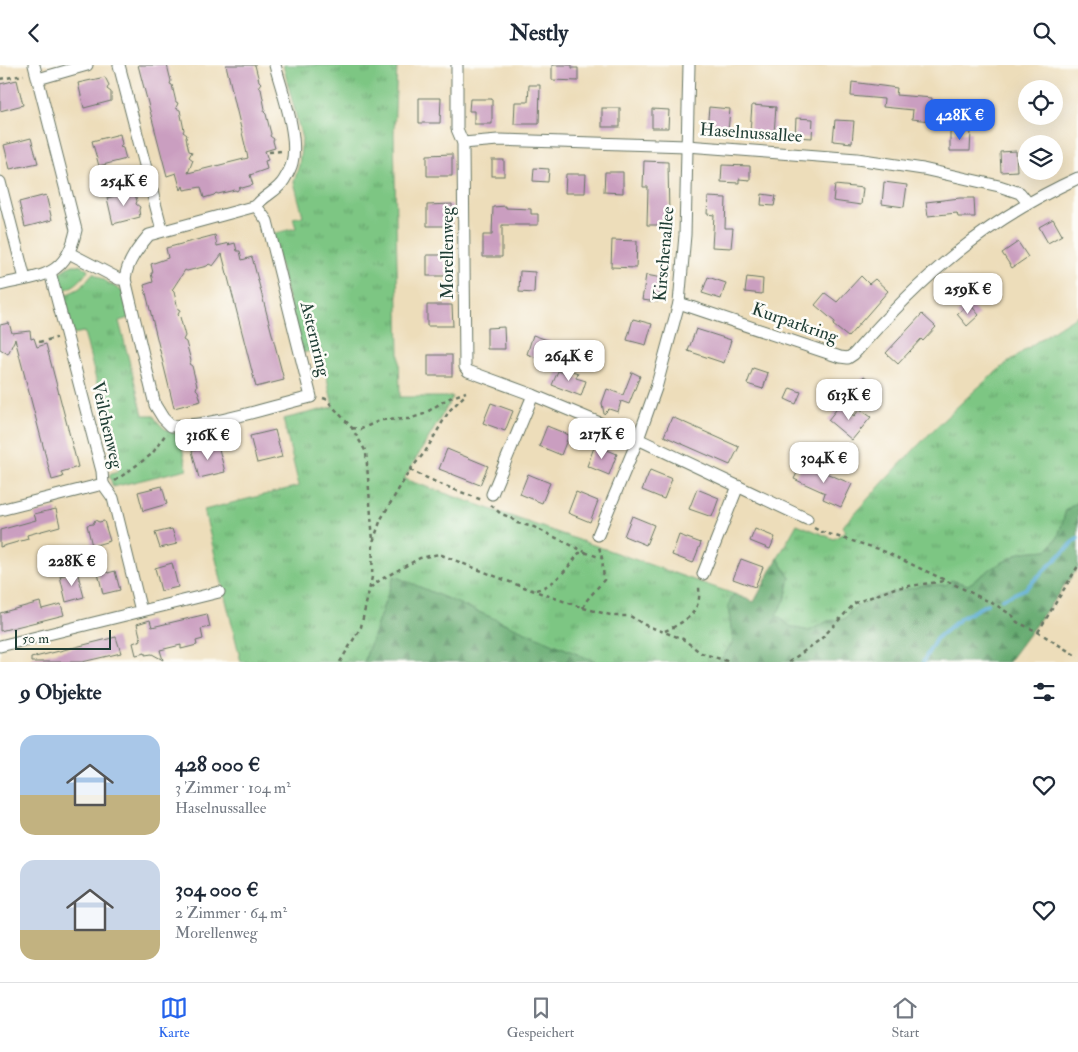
<!DOCTYPE html>
<html lang="de">
<meta charset="utf-8">
<style>
body{margin:0;font-family:"IM FELL Double Pica",serif;background:#f2f2f3;color:#1f2937;height:100vh;display:flex;flex-direction:column;font-size:19px;white-space:nowrap}
*{box-sizing:border-box;margin:0}
p{font-size:16px;color:#747a83}
.icon{flex:none;width:28px;height:28px;fill:none;stroke:currentColor;stroke-width:2;stroke-linecap:round;stroke-linejoin:round}
.map{position:relative;height:597px;overflow:hidden}
.panel{display:flex;flex-direction:column;background:#fff;flex:1}
.panel>*{flex:none}
.controls{position:absolute;left:1018px;top:15px;display:grid;gap:10px}
.controls a{display:grid;place-items:center;width:45px;height:45px;border-radius:50%;background:#fff;box-shadow:0 5px 20px #0002;font-size:25px}
.scale{position:absolute;left:15px;bottom:12px;width:96px;box-sizing:border-box;padding-left:5px;border:2px solid #1f3d34;border-top:0;font-size:14px;line-height:18px;white-space:nowrap;color:#1f3d34;-webkit-text-stroke:4px #fdfcf7;paint-order:stroke}
.price{position:absolute;translate:-50% -42px;padding:0 11px;border-radius:10px;background:#fff;color:#222;font-size:16px;line-height:32px;filter:drop-shadow(0 1px 2px #0008)}
.price::after{content:'';position:absolute;left:50%;top:30px;width:15px;height:11px;margin-left:-8px;background:inherit;clip-path:polygon(0 0,100% 0,50% 100%)}
.price.selected{background:#2563eb;color:#fff}
ul{padding:0;list-style:none}
li{display:flex;align-items:center;gap:15px;height:125px;padding:0 20px}
li span{display:grid;place-items:center;flex:none;width:140px;height:100px;border-radius:15px;color:#555}
li>.icon{margin-inline-start:auto}
span .icon{width:60px;height:60px;fill:#fffc;stroke-width:1}
li b{font-size:21px}
h2{display:flex;justify-content:space-between;align-items:center;height:60px;padding:0 20px;font-size:21px}
header{display:flex;justify-content:space-between;align-items:center;height:65px;padding:0 20px;background:#fff;font-size:22px;font-weight:700}
.tab-bar{display:flex;justify-content:space-around;align-items:center;height:70px;border-top:1px solid #e0e1e3;background:#fff;font-size:14px;color:#747a83}
.tab-bar a{display:grid;justify-items:center;gap:2px}
.tab-bar .selected{color:#2563eb}
.map>svg:first-child{display:block}
.grass{fill:url(#grass-tufts);stroke:#4e825c}
.forest{fill:url(#forest-firs);stroke:#427452}
.lines{fill:none;stroke-linecap:round;stroke-linejoin:round}
.stream{stroke:#58abd3;stroke-width:4}
.building{fill:#ca9ec0}
.street-casing{stroke:#677563;stroke-width:13}
.path{stroke:#677563;stroke-width:2.5;stroke-dasharray:4 4;stroke-linecap:butt}
.street{stroke:#fff;stroke-width:11}
.labels{text-anchor:middle;dominant-baseline:central;stroke-width:5;stroke-linejoin:round;paint-order:stroke}
.street-label{font-size:18px;fill:#1f3d34;stroke:#fdfcf7}
</style>
<header><svg class="icon" aria-label="back" viewBox="0 0 24 24"><path d="M15 5l-7 7 7 7"/></svg>Nestly<svg class="icon" aria-label="search" viewBox="0 0 24 24"><circle cx="10" cy="10" r="6"/><path d="M15 15l6 6"/></svg></header>
<div class="map">
<svg width="1078" height="597" viewBox="0 0 1078 597">
<defs>
<pattern id="grass-tufts" width="24" height="20" patternUnits="userSpaceOnUse" patternTransform="scale(1.25)"><rect width="24" height="20" fill="#7dc683"/><path d="M3 7l-1-3M5 7V3M7 7l1-3M15 17l-1-3M17 17v-4M19 17l1-3" fill="none" stroke="#66a26c"/></pattern>
<pattern id="forest-firs" width="22" height="20" patternUnits="userSpaceOnUse" patternTransform="scale(1.25)"><rect width="22" height="20" fill="#66ab71"/><path d="M5 1l3.5 6h-7zM16 11l3.5 6h-7z" fill="#538c5e"/></pattern>
</defs>
<rect width="100%" height="100%" fill="#fdfcf7"/>
<filter id="ink" filterUnits="userSpaceOnUse"><feTurbulence type="fractalNoise" baseFrequency=".02" numOctaves="2"/><feDisplacementMap in="SourceGraphic" scale="10" xChannelSelector="R" yChannelSelector="G"/><feConvolveMatrix kernelMatrix="1 2 1 2 8 2 1 2 1" color-interpolation-filters="sRGB"/></filter>
<filter id="wash" filterUnits="userSpaceOnUse"><feTurbulence type="fractalNoise" baseFrequency=".0096" numOctaves="4" result="noise"/><feDisplacementMap in="SourceGraphic" scale="20" xChannelSelector="R" yChannelSelector="G"/><feGaussianBlur stdDeviation="1.12" result="paint"/><feColorMatrix in="noise" values="0 0 0 0 0 0 0 0 0 0 0 0 0 0 0 0 0 1.4 0 .05"/><feComposite in="paint" operator="in"/></filter>
<g filter="url(#wash)">
<rect width="100%" height="100%" fill="#edddba"/>
<!-- grass -->
<g class="grass">
<polygon points="283,0 397,0 394,68 400,332 453,332 404,414 734,529 728,541 733,577 719,597 596,597 394,511 364,597 241,597 204,445 299,421 283,354 333,342 321,284 302,288 272,169 296,163 293,153 303,151 294,117 299,100 302,74"/>
<path d="M73,200H79L88,205C81,217 72,223 59,227C55,212 57,206 73,200Z"/>
<path d="M93,208L123,227L129,253L119,256L143,350H153C160,361 166,367 179,369L187,404L113,422L109,410L119,406L84,267L73,269L64,231L80,223Z"/>
<path d="M1078,250V437L1066,445L1058,472L1047,485L1022,487L992,503L968,520L951,515L946,520H925L853,544L845,554L828,556L809,566L791,562L775,550L785,535L790,513L778,493L797,459L834,474L846,466L842,462C891,409 940,354 996,307C1022,286 1050,267 1078,250Z"/>
</g>
<!-- forest -->
<g class="forest">
<polygon points="1078,437 1078,503 1008,597 719,597 733,577 728,541 734,529 754,537 778,493 790,513 785,535 776,550 791,562 809,566 828,556 845,554 853,544 879,531 925,520 946,520 951,515 968,520 992,503 1022,487 1047,485 1058,472 1066,445"/>
<polygon points="394,511 596,597 364,597"/>
</g>
<g class="lines">
<!-- stream -->
<g class="stream">
<polyline points="1002,534 1025,524 1078,473"/>
<polyline points="923,597 936,574 961,553 987,539"/>
</g>
</g>
<g id="blocks">
<!-- building -->
<g class="building">
<polygon points="138,0 167,0 171,16 170,19 172,20 176,37 178,38 176,43 180,45 184,65 183,67 187,70 186,73 189,86 192,87 189,92 193,95 188,108 248,93 226,0 255,0 259,16 261,18 258,22 261,24 265,44 264,47 266,49 271,69 270,71 274,74 273,76 275,83 265,86 268,95 265,96 267,104 250,110 253,120 242,123 240,122 237,126 235,125 218,129 216,128 214,130 204,133 201,122 184,125 183,121 181,125 176,108 167,111"/>
<polygon points="552,0 572,0 572,3 578,3 578,16 552,15"/>
<polygon points="105,12 109,20 107,24 111,27 111,36 84,43 78,18"/>
<polygon points="17,15 23,40 0,46 0,19"/>
<polygon points="852,17 897,23 896,30 932,33 930,56 912,54 913,45 883,42 884,34 851,31"/>
<polygon points="529,20 540,20 539,59 514,59 515,37 528,37"/>
<polygon points="419,33 441,33 440,58 419,58"/>
<polygon points="470,34 492,34 492,59 474,59 474,46 469,46"/>
<polygon points="752,40 776,42 774,69 750,67"/>
<polygon points="709,42 730,44 728,67 707,65"/>
<rect x="602" y="43" width="18" height="19"/>
<polygon points="652,44 669,45 668,63 652,63"/>
<polygon points="796,53 813,54 812,73 795,72"/>
<polygon points="835,55 854,56 852,78 833,76"/>
<polygon points="950,67 971,67 970,86 950,86"/>
<polygon points="120,69 122,79 120,82 123,83 126,94 99,101 92,76"/>
<polygon points="31,73 38,98 10,104 4,80"/>
<polygon points="1016,86 1017,106 1001,107 1000,87"/>
<polygon points="452,89 452,111 427,111 427,90"/>
<rect x="492" y="95" width="12" height="16"/>
<polygon points="644,96 668,97 669,152 666,152 666,160 647,160 648,122 643,122"/>
<polygon points="722,100 750,101 750,115 739,114 739,118 721,117"/>
<polygon points="534,103 549,104 548,117 533,116"/>
<polygon points="605,107 623,107 623,128 604,127"/>
<polygon points="566,109 586,109 585,128 565,128"/>
<polygon points="884,117 907,120 904,142 882,139"/>
<polygon points="835,120 863,123 861,140 833,136"/>
<polygon points="134,126 137,136 136,139 140,142 139,145 140,152 113,159 107,133"/>
<polygon points="762,129 776,131 774,141 761,140"/>
<polygon points="46,130 52,155 25,162 19,137"/>
<polygon points="708,132 726,133 725,163 733,163 731,183 712,182 714,150 707,149"/>
<polygon points="960,133 974,133 975,152 958,152 957,148 928,151 926,137"/>
<polygon points="452,139 452,161 427,161 427,140"/>
<polygon points="506,141 506,143 531,144 531,149 538,149 538,160 502,160 502,192 483,192 483,170 492,170 493,142"/>
<polygon points="1053,154 1062,170 1048,178 1039,162"/>
<polygon points="215,170 217,181 230,178 228,180 235,178 237,186 240,186 242,195 252,192 284,315 256,322 222,189 213,201 209,199 207,201 187,206 185,205 172,225 174,227 178,244 180,245 178,250 180,252 185,271 183,275 186,277 191,296 189,299 192,301 197,321 196,324 198,326 201,336 174,343 144,220 153,217 151,208 153,208 151,199 168,193 166,183"/>
<polygon points="612,175 637,176 636,203 611,202"/>
<polygon points="1018,177 1028,192 1012,203 1002,188"/>
<rect x="427" y="190" width="25" height="21"/>
<polygon points="520,206 535,207 534,228 519,227"/>
<polygon points="646,210 662,213 658,237 642,235"/>
<polygon points="861,211 869,219 875,214 888,226 848,272 833,260 835,257 815,240 825,228 837,237"/>
<polygon points="708,212 726,218 721,234 702,228"/>
<polygon points="747,212 763,214 762,229 745,227"/>
<polygon points="969,238 979,250 967,261 957,249"/>
<polygon points="427,240 452,240 453,261 427,261"/>
<polygon points="922,249 936,262 923,276 921,274 898,299 886,288"/>
<polygon points="633,254 652,259 646,280 627,275"/>
<polygon points="9,258 12,268 30,266 31,274 34,273 37,282 46,279 78,402 61,407 63,412 52,415 15,274 8,289 0,284 0,260"/>
<polygon points="504,262 505,284 487,284 487,263"/>
<polygon points="696,264 731,275 724,298 688,286"/>
<polygon points="533,270 550,276 542,295 527,289"/>
<rect x="428" y="290" width="24" height="21"/>
<polygon points="753,303 768,308 763,324 747,319"/>
<polygon points="567,304 578,308 576,313 586,316 581,331 552,320 558,306 565,308"/>
<polygon points="632,307 640,311 629,339 621,336 618,347 609,344 604,349 602,338 607,324 623,330"/>
<polygon points="864,311 880,323 872,333 857,320"/>
<polygon points="790,323 801,327 796,339 785,334"/>
<polygon points="491,338 513,346 505,366 483,358"/>
<polygon points="840,340 854,351 860,344 871,352 852,375 828,355"/>
<polygon points="672,352 739,382 730,400 664,371"/>
<polygon points="547,361 569,370 561,390 539,381"/>
<polygon points="275,365 282,392 257,398 250,371"/>
<polygon points="218,380 225,407 199,413 192,386"/>
<polygon points="595,380 617,389 609,410 587,401"/>
<polygon points="447,384 488,401 480,420 439,404"/>
<polygon points="802,398 852,419 841,442 823,434 825,428 794,414"/>
<polygon points="650,405 672,414 664,434 642,425"/>
<polygon points="528,409 550,418 542,438 520,429"/>
<polygon points="162,421 167,439 143,446 138,427"/>
<polygon points="697,424 719,433 712,452 689,444"/>
<polygon points="576,427 598,436 590,457 568,448"/>
<polygon points="56,444 60,461 27,470 28,474 0,482 0,465 36,455 34,449"/>
<polygon points="632,451 654,460 646,480 624,471"/>
<polygon points="95,455 99,457 104,456 110,476 92,481 87,460 93,459"/>
<polygon points="172,464 177,479 160,483 155,468"/>
<polygon points="755,464 775,472 770,484 750,476"/>
<polygon points="679,470 701,478 693,498 672,490"/>
<polygon points="741,494 763,502 755,522 733,514"/>
<polygon points="172,498 178,522 161,526 155,503"/>
<polygon points="77,506 84,532 66,537 60,511"/>
<polygon points="106,506 108,508 115,506 120,525 103,529 98,508"/>
<polygon points="40,537 42,544 61,539 64,550 0,566 0,548"/>
<polygon points="207,549 210,562 201,564 203,574 196,576 197,580 181,584 181,580 160,585 163,595 152,589 145,590 145,588 136,590 133,578 141,575 137,559 150,555 152,562"/>
<polygon points="116,572 121,588 82,597 31,597 31,593"/>
</g>
</g>
</g>
<g filter="url(#ink)">
<use href="#blocks" fill-opacity="0" stroke="#677563" stroke-width="1"/>
<g class="lines">
<!-- street casing -->
<g class="street-casing">
<g id="street">
<polyline points="119,0 162,165"/>
<polyline points="457,0 457,64 463,78 463,84 465,302 468,306 533,330 638,374 807,454"/>
<polyline points="38,14 87,0"/>
<polyline points="463,78 498,75 687,81 857,94 923,104 999,121 1020,128 1028,138"/>
<polyline points="0,117 25,214"/>
<path d="M256,141L267,156L311,332C265,343 219,360 171,361L163,353L155,340L125,214C127,197 138,183 149,170L256,141C264,130 277,127 284,115C287,110 291,103 292,98C299,71 282,27 275,0"/>
<polyline points="69,188 119,214 125,214"/>
<path d="M0,220C42,210 66,213 76,165L34,0"/>
<path d="M679,238L840,292L848,293L854,289C921,212 984,156 1078,113"/>
<polyline points="103,419 113,433 141,546"/>
<polyline points="492,429 533,330"/>
<polyline points="0,445 103,419 102,406 50,207"/>
<polyline points="598,470 638,374 656,323 679,238 685,170 689,0"/>
<polyline points="703,509 738,421"/>
<polyline points="0,581 219,527"/>
</g>
</g>
<!-- path -->
<g class="path">
<polyline points="0,14 24,10"/>
<polyline points="269,87 282,86"/>
<polyline points="39,277 56,273"/>
<polyline points="323,333 326,334 352,363 366,387 373,476"/>
<polyline points="352,363 361,364 381,355 409,354 424,349 447,334 466,327"/>
<polyline points="410,405 440,419 482,435"/>
<polyline points="115,416 152,389 165,370"/>
<polyline points="491,440 501,449 510,452 517,458 534,462 587,488"/>
<polyline points="814,463 822,467 879,484 947,516 996,540 1013,551 1017,557 1038,567 1078,592"/>
<polyline points="370,523 380,515 420,493 439,489 515,519 583,543 614,551 630,551 645,560 683,574 701,588 730,597"/>
<path d="M536,525C554,521 568,503 579,488H587L602,493"/>
<polyline points="583,543 587,535 604,515 602,493 599,482"/>
<path d="M665,566C678,560 695,552 698,537C700,532 699,526 699,520"/>
<polyline points="1038,567 1078,501"/>
<polyline points="340,597 361,562 372,512 373,477 381,454 410,405 425,387 449,346 465,330"/>
<polyline points="789,597 821,574 855,538 895,523 945,516"/>
</g>
<!-- street -->
<use href="#street" class="street"/>
</g>
</g>
<g class="labels">
<!-- street labels -->
<g class="street-label">
<text transform="translate(751 68) rotate(4)">Haselnussallee</text>
<text transform="translate(447 188) rotate(-90)">Morellenweg</text>
<text transform="translate(664 189) rotate(-85)">Kirschenallee</text>
<text transform="translate(795 258) rotate(19)">Kurparkring</text>
<text transform="translate(315 274) rotate(76)">Asternring</text>
<text transform="translate(107 360) rotate(77)">Veilchenweg</text>
</g>
</g>
</svg>
<div class="controls">
<a><svg class="icon" aria-label="locate" viewBox="0 0 24 24"><circle cx="12" cy="12" r="6"/><path d="M12 2v4M12 18v4M2 12h4M18 12h4"/></svg></a>
<a><svg class="icon" aria-label="layers" viewBox="0 0 24 24"><path d="M12 4l9 5-9 5-9-5zM3 14l9 5 9-5"/></svg></a>
</div>
<div class="scale">50 m</div>
<b class="price selected" style="left:960px;top:76px">428K €</b>
<b class="price" style="left:124px;top:142px">254K €</b>
<b class="price" style="left:968px;top:250px">259K €</b>
<b class="price" style="left:569px;top:317px">264K €</b>
<b class="price" style="left:849px;top:356px">613K €</b>
<b class="price" style="left:602px;top:395px">217K €</b>
<b class="price" style="left:208px;top:396px">316K €</b>
<b class="price" style="left:824px;top:419px">304K €</b>
<b class="price" style="left:72px;top:522px">228K €</b>
</div>
<section class="panel">
<h2>9 Objekte<svg class="icon" aria-label="filters" viewBox="0 0 24 24"><path d="M4 7h16M4 17h16"/><circle cx="9" cy="7" r="2"/><circle cx="15" cy="17" r="2"/></svg></h2>
<ul>
<li><span style="background:linear-gradient(#a9c7e8 60%,#c2b280 0)"><svg class="icon" aria-label="home" viewBox="0 0 24 24"><path d="M3 11l9-7 9 7M6 9v11h12V9"/></svg></span><div><b>428 000 €</b><p>3 Zimmer · 104 m²</p><p>Haselnussallee</p></div><svg class="icon" aria-label="heart" viewBox="0 0 24 24"><path d="M12 20l-8-8c-3-5 5-10 8-4 3-6 11-1 8 4z"/></svg></li>
<li><span style="background:linear-gradient(#c9d6e8 70%,#c2b280 0)"><svg class="icon" aria-label="home" viewBox="0 0 24 24"><path d="M3 11l9-7 9 7M6 9v11h12V9"/></svg></span><div><b>304 000 €</b><p>2 Zimmer · 64 m²</p><p>Morellenweg</p></div><svg class="icon" aria-label="heart" viewBox="0 0 24 24"><path d="M12 20l-8-8c-3-5 5-10 8-4 3-6 11-1 8 4z"/></svg></li>
</ul>
</section>
<nav class="tab-bar">
<a class="selected"><svg class="icon" aria-label="map" viewBox="0 0 24 24"><path d="M3 6l6-2 6 2 6-2v14l-6 2-6-2-6 2zM9 4v14M15 6v14"/></svg>Karte</a>
<a><svg class="icon" aria-label="saved" viewBox="0 0 24 24"><path d="M7 4h10v16l-5-4-5 4z"/></svg>Gespeichert</a>
<a><svg class="icon" aria-label="home" viewBox="0 0 24 24"><path d="M3 11l9-7 9 7M6 9v11h12V9"/></svg>Start</a>
</nav>
